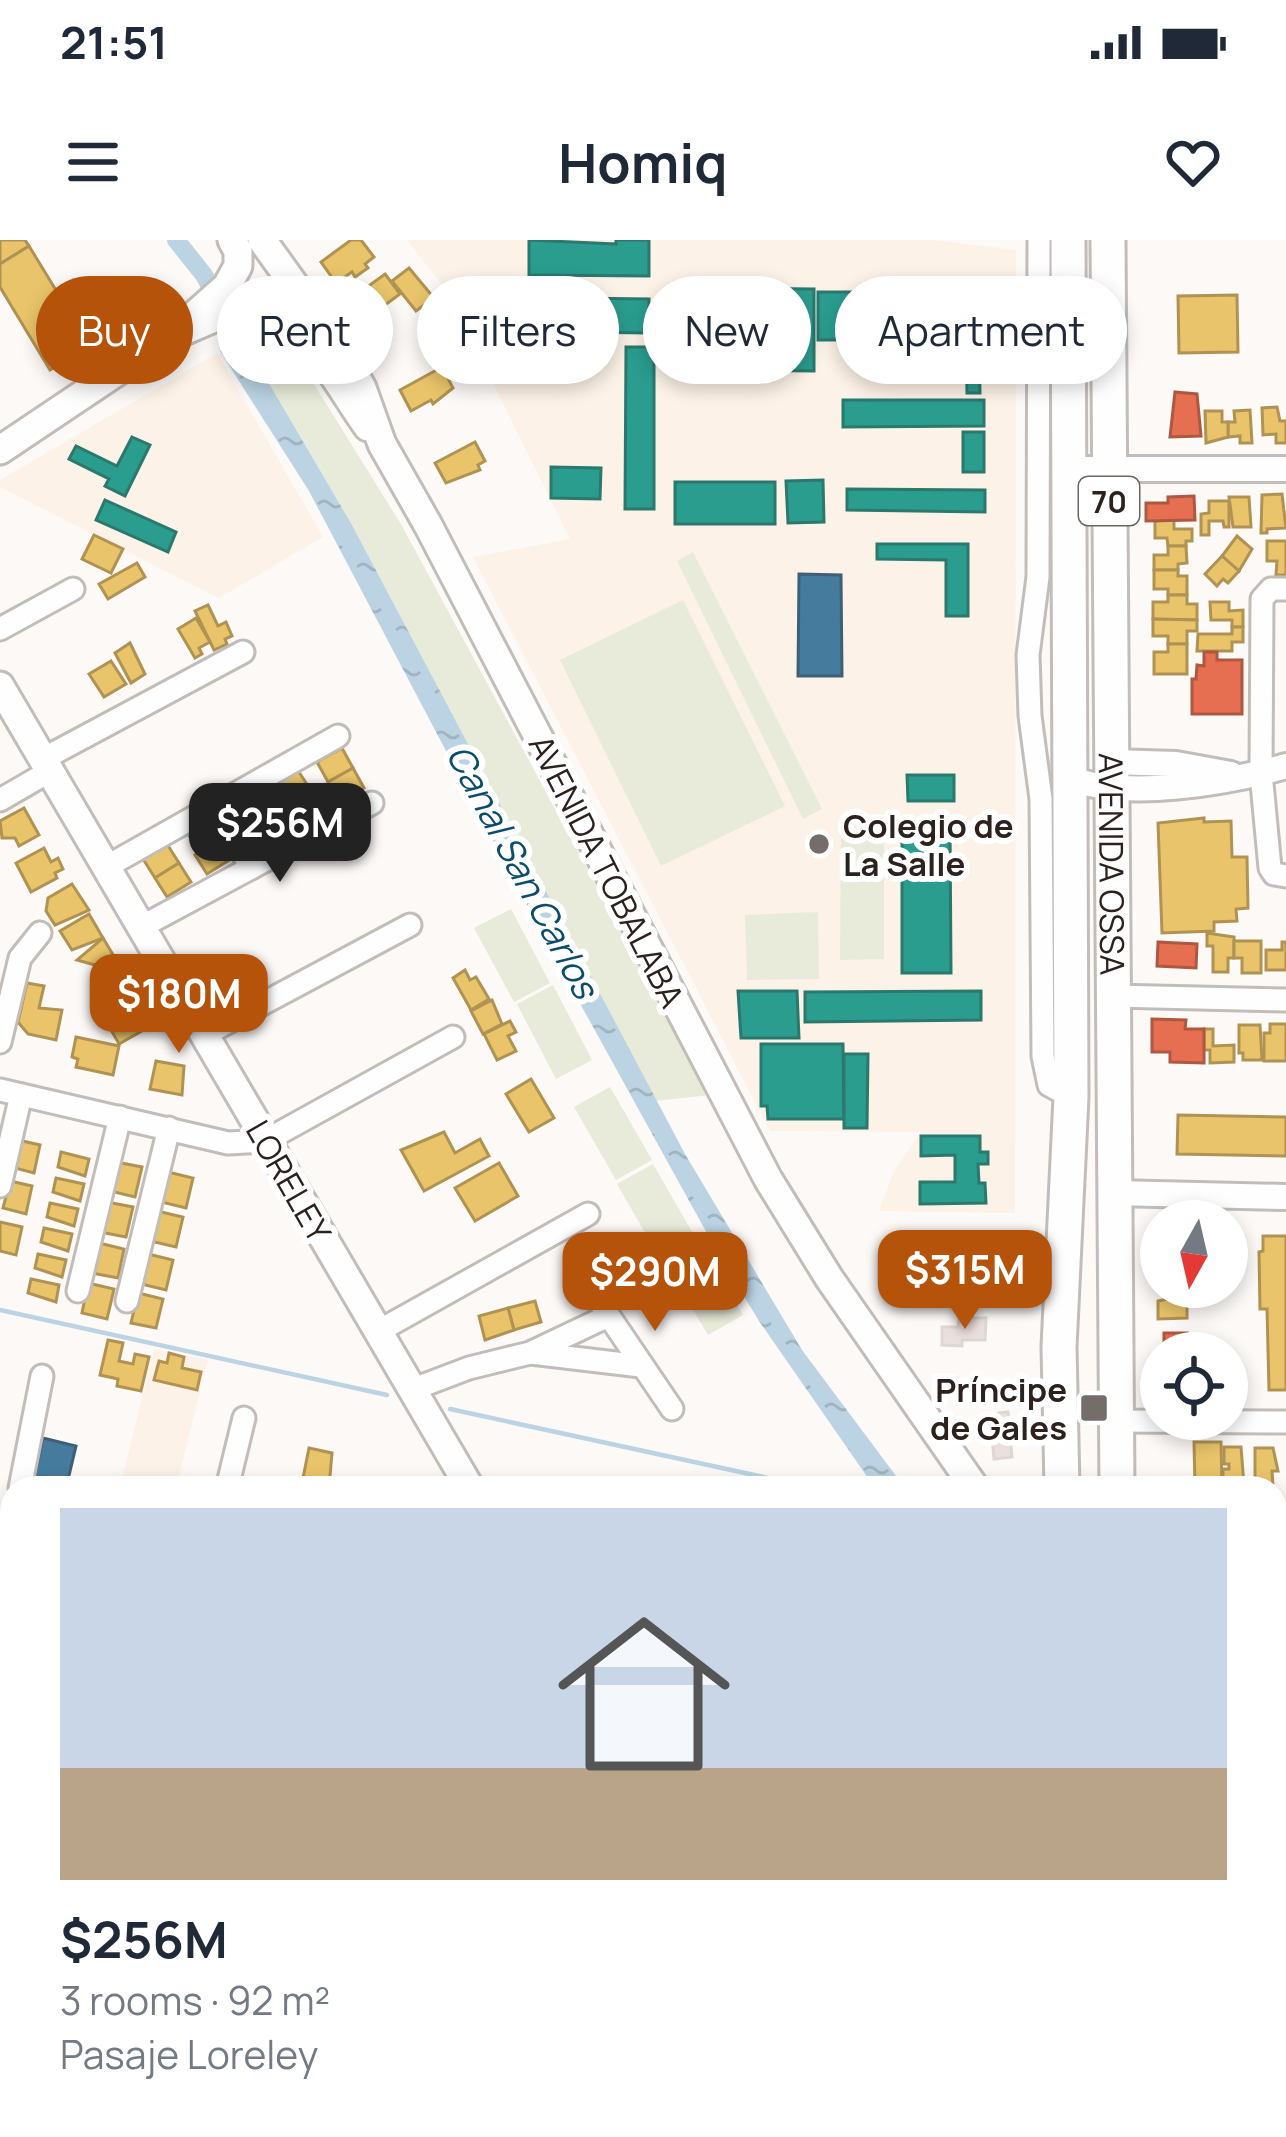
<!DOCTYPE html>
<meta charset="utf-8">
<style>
body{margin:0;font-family:Manrope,sans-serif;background:#f2f2f3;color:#1f2937;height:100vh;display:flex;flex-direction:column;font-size:45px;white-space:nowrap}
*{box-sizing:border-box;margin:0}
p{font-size:39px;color:#747a83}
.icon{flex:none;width:66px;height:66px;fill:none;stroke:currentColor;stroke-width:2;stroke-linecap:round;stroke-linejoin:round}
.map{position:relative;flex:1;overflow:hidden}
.drawer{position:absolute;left:0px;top:1236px;width:1287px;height:663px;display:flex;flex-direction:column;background:#fff;border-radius:36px 36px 0 0;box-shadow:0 6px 18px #0003}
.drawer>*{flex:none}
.guide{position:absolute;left:36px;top:36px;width:1215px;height:108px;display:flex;gap:24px}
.needle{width:78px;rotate:188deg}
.buttons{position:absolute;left:1140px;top:960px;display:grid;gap:24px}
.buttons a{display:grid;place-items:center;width:108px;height:108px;border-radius:50%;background:#fff;box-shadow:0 6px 18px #0003;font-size:60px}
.price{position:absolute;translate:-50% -102px;padding:0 27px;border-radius:24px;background:#b45309;color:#fff;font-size:39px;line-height:78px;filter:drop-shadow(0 3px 6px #0008)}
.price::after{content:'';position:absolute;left:50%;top:72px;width:36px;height:27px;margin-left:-18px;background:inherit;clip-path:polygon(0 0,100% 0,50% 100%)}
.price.selected{background:#222;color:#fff}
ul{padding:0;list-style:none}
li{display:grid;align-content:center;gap:24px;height:636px;padding:0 60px}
li span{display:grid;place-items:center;height:372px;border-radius:0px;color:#555}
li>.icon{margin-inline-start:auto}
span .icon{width:216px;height:216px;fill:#fffc;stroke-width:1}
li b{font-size:51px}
.chip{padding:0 42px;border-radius:54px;background:#fff;box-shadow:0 6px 18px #0003;font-size:42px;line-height:108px}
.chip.selected{background:#b45309;color:#fff}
.status{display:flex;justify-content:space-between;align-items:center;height:84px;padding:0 60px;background:#fff;direction:ltr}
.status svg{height:33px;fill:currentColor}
header{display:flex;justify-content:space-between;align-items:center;height:156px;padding:0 60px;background:#fff;font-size:54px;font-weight:700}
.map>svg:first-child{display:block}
.education{fill:#fcf2e7}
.green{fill:#e8ebd9}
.water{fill:url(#water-ripples)}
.homes{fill:#e9c46a;stroke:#b09353;stroke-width:3}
.shops{fill:#e76f51;stroke:#af5841;stroke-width:3}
.schools{fill:#2a9d8f;stroke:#2b786d;stroke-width:3}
.public{fill:#457b9d;stroke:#3e6077;stroke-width:3}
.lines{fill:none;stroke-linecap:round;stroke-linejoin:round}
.stream{stroke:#bbd3e2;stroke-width:4.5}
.canal{stroke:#bbd3e2;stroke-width:18}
.building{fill:#eae1de;stroke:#ded7d4;stroke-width:3}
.motorway-tunnel{stroke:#d2cecb;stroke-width:36;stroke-dasharray:36 18;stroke-linecap:butt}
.minor-casing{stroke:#c3bdba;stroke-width:27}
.tertiary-casing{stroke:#c3bdba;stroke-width:30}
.secondary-casing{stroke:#c3bdba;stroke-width:33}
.primary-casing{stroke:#c3bdba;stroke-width:39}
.minor{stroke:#fffefe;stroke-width:21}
.tertiary{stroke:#fffefe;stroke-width:24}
.secondary{stroke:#fffefe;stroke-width:27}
.primary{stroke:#fffefe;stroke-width:33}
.poi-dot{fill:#756d69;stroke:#fff;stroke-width:4.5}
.labels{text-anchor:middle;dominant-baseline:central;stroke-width:12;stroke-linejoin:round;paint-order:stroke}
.shield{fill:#fff;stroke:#6b6461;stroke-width:3}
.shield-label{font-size:30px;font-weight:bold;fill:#2c211d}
.poi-label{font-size:33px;font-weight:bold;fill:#2c211d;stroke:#fff;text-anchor:start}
.street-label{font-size:33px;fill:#2c211d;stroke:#fff}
.water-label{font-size:36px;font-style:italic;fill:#094c6b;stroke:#fff}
</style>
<div class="status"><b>21:51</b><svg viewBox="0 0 49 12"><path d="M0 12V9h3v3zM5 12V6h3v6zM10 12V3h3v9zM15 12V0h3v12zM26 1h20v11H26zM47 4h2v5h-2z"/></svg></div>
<header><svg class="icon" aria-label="menu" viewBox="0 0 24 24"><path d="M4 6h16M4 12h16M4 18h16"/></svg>Homiq<svg class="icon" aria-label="heart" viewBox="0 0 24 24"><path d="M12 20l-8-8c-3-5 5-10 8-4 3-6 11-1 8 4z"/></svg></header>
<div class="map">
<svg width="1286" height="1897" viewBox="0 0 1286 1897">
<defs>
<pattern id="water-ripples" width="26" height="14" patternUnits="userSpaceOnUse" patternTransform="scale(3)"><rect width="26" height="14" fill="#bbd3e2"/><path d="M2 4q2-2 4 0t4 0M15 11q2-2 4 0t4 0" fill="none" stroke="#a1b5c1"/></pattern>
</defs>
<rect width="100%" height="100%" fill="#fcf9f7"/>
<!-- education -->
<g class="education">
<polygon points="407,0 932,0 1016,10 1015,973 879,971 893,933 921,892 770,891 473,317 570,299 449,54"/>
<polygon points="217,113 323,297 219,358 0,247 0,240"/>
<polygon points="154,1109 208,1120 176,1248 120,1248"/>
<polygon points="0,1327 12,1330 12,1887 154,1887 151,1897 0,1897"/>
</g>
<!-- green -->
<g class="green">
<polygon points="278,86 402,286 710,855 655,861 352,285 243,99"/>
<polygon points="693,312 822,569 803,579 677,321"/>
<polygon points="683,360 785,566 661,626 560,420"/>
<polygon points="841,586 884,587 884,719 840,720"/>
<polygon points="511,669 550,743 514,762 474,688"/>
<polygon points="818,672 819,739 747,740 745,675"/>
<polygon points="553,745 592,820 556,839 517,764"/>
<polygon points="610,847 652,920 616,940 574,867"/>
<polygon points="653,924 695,997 659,1017 617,944"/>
<polygon points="701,1001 743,1075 708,1095 665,1022"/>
<polygon points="0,1505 12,1508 12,1685 0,1681"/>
<polygon points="0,1730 12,1733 12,1865 0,1861"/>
<polygon points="154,1887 593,1887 590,1897 151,1897"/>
</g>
<!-- water -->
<polygon class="water" points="243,99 352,285 685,914 802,1110 905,1248 875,1248 759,1081 719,1015 561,729 309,251 220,111"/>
<!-- homes -->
<g class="homes">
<polygon points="0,0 25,0 29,6 0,24"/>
<polygon points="351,0 361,0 374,17 365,24 368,28 355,37 352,32 336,43 321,22"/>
<polygon points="29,6 90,106 50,130 0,47 0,24"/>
<polygon points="409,28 434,58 416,71 392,41"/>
<polygon points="385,34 400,54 381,68 377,63 363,74 352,58"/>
<polygon points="1237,55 1238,112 1179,113 1178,56"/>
<polygon points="442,127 453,148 433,164 431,160 411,171 400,150"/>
<polygon points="1277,167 1280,181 1286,181 1286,203 1276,203 1276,194 1263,195 1262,168"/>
<polygon points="1250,170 1252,203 1240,203 1240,196 1228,197 1228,182 1235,182 1234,171"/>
<polygon points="1205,171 1222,171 1222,182 1228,182 1228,197 1206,203"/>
<polygon points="475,202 485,221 478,225 480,230 446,243 435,223"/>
<polygon points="1282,254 1286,288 1267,289 1267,293 1261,293 1262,255"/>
<polygon points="1229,257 1249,257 1251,287 1233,287"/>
<polygon points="1209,261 1229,261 1229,287 1224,287 1223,281 1209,281 1209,295 1201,295 1201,274 1209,273"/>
<polygon points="1174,280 1174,289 1192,289 1192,301 1186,301 1186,306 1168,306 1167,298 1155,298 1155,281"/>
<polygon points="94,295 123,309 111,333 82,319"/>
<polygon points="1237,296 1252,309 1239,331 1222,316"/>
<polygon points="1267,301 1286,301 1286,335 1276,335 1277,321 1267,321"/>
<polygon points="1168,306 1186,306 1187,323 1178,324 1178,330 1154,330 1154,315 1168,315"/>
<polygon points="1222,316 1239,331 1228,343 1223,339 1217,346 1205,334"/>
<polygon points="137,323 145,337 108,359 99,344"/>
<polygon points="1154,330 1178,330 1178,336 1187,336 1187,355 1168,355 1168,349 1154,349"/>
<polygon points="1168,355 1187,355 1187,364 1197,364 1197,380 1153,379 1153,362 1168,362"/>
<polygon points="1210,362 1229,362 1229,371 1243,370 1243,387 1232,387 1232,380 1211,380"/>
<polygon points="208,365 218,386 226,382 232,396 225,399 227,404 214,410 195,371"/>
<polygon points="196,378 210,402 199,408 202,414 195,418 178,389"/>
<polygon points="1153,379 1197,380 1197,391 1187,391 1187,404 1168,404 1168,396 1153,396"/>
<polygon points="1232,387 1243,387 1243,402 1232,402 1232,411 1197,411 1198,394 1232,394"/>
<polygon points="130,403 145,434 131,443 115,413"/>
<polygon points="1168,404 1187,404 1187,434 1154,434 1154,412 1168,412"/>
<polygon points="111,421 126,444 104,457 89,434"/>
<polygon points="342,508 353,528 328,542 317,522"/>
<polygon points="353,528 364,548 339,561 328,542"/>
<polygon points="297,529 310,549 286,564 273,545"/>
<polygon points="310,549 322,567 298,583 286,564"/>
<polygon points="24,568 39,595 19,606 15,598 2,598 0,581"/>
<polygon points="1204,578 1204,582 1231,581 1232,617 1247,617 1248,668 1236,669 1237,681 1214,682 1214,691 1162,693 1158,583"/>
<polygon points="208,584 217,601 199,612 189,595"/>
<polygon points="219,600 231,619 207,634 195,615"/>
<polygon points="167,604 179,623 155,638 143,619"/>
<polygon points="44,608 51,622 58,618 63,629 55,633 57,638 31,652 16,623"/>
<polygon points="179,623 191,642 167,657 155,638"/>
<polygon points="72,644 89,670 55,685 46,671 48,658"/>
<polygon points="89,674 103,698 72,710 60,691"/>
<polygon points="1207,693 1234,697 1234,718 1228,718 1228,732 1213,732 1213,706 1207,706"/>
<polygon points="103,698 124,733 77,720"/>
<polygon points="1234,701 1261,701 1261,733 1242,733 1242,718 1234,718"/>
<polygon points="1282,702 1286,702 1286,730 1266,730 1266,710 1282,710"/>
<polygon points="465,730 470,740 476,737 489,759 471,770 453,738"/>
<polygon points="118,732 130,754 120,760 133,778 141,773 149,787 119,804 106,781 99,785 93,774 99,770 94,762 112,752 105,739"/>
<polygon points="27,743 44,746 39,768 62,770 56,800 28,794 18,782"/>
<polygon points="492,760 502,784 483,794 471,771"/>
<polygon points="510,781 516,792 508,796 516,811 497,820 484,794"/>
<polygon points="1270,784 1286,784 1286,821 1264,821 1264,793 1270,793"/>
<polygon points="1239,785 1260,785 1262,820 1243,820 1243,813 1239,813"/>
<polygon points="1204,789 1213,789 1213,806 1234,805 1234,822 1210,823 1210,810 1204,810"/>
<polygon points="76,797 119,806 113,835 76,827 78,819 72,817"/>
<polygon points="156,821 184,826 182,855 150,849"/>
<polygon points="531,839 554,878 529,892 506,854"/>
<polygon points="1178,875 1286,877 1286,916 1177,914"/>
<polygon points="444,892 455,913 480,899 489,916 424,951 401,910"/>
<polygon points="18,900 40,905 34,933 11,927"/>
<polygon points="61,912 89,919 85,936 58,927"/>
<polygon points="116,922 142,927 135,957 110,951"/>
<polygon points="499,923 518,956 475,981 455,948"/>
<polygon points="168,932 193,938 186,968 161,962"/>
<polygon points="56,938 84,944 80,961 53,952"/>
<polygon points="10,941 32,946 26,974 3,968"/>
<polygon points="107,962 133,967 126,997 100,992"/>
<polygon points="50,963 78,969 74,986 47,977"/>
<polygon points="157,971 183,977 176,1007 150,1001"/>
<polygon points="0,982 22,987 16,1015 0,1011"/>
<polygon points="44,988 72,994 68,1011 41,1002"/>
<polygon points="1263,996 1286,996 1286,1150 1269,1150 1267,1069 1260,1069 1259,1012 1263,1011"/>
<polygon points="896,1001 986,1001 982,1042 899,1042"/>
<polygon points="99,1003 124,1009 118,1038 92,1033"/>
<polygon points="38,1014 66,1020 62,1037 35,1028"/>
<polygon points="148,1014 173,1020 166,1050 141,1044"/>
<polygon points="31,1039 59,1045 56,1062 28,1053"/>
<polygon points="88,1043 114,1049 107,1079 82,1073"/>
<polygon points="138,1053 163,1059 156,1088 131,1083"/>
<polygon points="1187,1055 1187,1078 1158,1079 1158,1061"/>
<polygon points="535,1061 541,1082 514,1090 508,1068"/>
<polygon points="508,1068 514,1090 485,1100 479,1076"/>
<polygon points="108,1100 123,1103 119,1121 133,1124 135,1114 149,1117 141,1151 117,1146 118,1139 100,1135"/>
<polygon points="169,1113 184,1117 182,1128 201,1132 197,1150 154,1140 159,1121 167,1123"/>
<polygon points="1194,1202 1221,1202 1222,1248 1195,1248"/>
<polygon points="1224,1207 1241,1207 1244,1245 1223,1245 1223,1229 1229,1229 1229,1224 1224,1224"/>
<polygon points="309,1208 332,1213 329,1248 301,1248"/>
<polygon points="1255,1208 1273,1208 1278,1231 1272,1231 1273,1246 1255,1246"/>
<polygon points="633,1887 686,1887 692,1889 690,1897 630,1897"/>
</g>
<!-- shops -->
<g class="shops">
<polygon points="1175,152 1197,154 1201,196 1170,197"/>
<polygon points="1194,256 1195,280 1146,281 1146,263 1168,263 1168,257"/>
<polygon points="1204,412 1217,412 1217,420 1242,420 1242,474 1192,474 1192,439 1196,439 1197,425 1204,426"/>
<polygon points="1158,702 1197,704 1196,728 1157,726"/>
<polygon points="1152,779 1186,780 1185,789 1204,789 1204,823 1170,822 1170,812 1152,812"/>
<polygon points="1164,1093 1187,1093 1187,1112 1164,1113"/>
</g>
<!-- schools -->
<g class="schools">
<polygon points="529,0 616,4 616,0 649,0 649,36 529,35"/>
<polygon points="678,48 814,49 814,131 678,130"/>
<polygon points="953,50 982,50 983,101 954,102"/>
<rect x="818" y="52" width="101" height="48"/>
<polygon points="573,58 649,59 648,93 573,92"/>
<polygon points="626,107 654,107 654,269 625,269"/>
<polygon points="966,109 979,109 980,153 967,153"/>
<polygon points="843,160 984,160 984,186 843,187"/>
<rect x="963" y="192" width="21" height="40"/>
<polygon points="132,197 150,205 125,256 105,246 109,239 69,219 76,206 117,226"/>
<polygon points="551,227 601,228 600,259 551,258"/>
<polygon points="823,240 824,282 788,283 786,241"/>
<rect x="675" y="242" width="100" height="42"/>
<polygon points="847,249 985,250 985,272 847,270"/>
<polygon points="105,260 176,292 168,312 96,280"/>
<polygon points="877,304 968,304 968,376 946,376 946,320 877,319"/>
<polygon points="907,535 954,535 954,561 908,561"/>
<polygon points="902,584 950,584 951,733 902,733"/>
<polygon points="738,751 797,751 799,798 741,798"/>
<polygon points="981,751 981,780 805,782 805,752"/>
<polygon points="761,804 843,804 844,879 768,879 767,866 761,866"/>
<polygon points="844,814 868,814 867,888 844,888"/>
<polygon points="921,896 980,896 980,912 988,912 988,924 978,924 979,943 985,943 986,963 920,964 920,942 955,942 955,915 921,916"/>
</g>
<!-- public -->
<g class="public">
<polygon points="799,334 841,335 842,436 798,436"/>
<polygon points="43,1198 76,1206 66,1248 32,1248"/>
</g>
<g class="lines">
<!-- stream -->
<g class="stream">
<polyline points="0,1070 387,1155"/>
<polyline points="450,1169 814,1248"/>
</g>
<!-- canal -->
<polyline class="canal" points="176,0 204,35 249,118"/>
</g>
<!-- building -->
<g class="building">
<polygon points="959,1078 986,1078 985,1100 962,1100 962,1106 942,1105 942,1087 958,1087"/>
<polygon points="1008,1172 1012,1217 994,1219 990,1174"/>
</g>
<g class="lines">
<!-- motorway-tunnel -->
<polyline class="motorway-tunnel" points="1135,1897 1136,1887"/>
<!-- minor casing -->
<g class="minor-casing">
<g id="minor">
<polyline points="1039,0 1038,337 1028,415 1030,476 1041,559 1043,816 1049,845 1071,857"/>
<polyline points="1286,349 1271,349 1262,359 1261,533 1270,628 1274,634 1286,636"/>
<polyline points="0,389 73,349"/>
<polyline points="43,519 243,412"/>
<polyline points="257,542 293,605"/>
<polyline points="0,560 50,531"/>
<polyline points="216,565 251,628"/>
<polyline points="106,627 338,496"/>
<polyline points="141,687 372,563"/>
<polyline points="1113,756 1286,760"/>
<polyline points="204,795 410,685"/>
<polyline points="0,802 20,718 40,693"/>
<polyline points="0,850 228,903 265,901 453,797"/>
<polyline points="0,946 21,855"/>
<polyline points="78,1051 120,877"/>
<polyline points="592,1051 672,1169"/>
<polyline points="127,1061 169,888"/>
<polyline points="377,1092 588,974"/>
<polyline points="531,1113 641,1126"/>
<polyline points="411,1150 469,1128 530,1113 608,1076"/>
<polyline points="1115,1181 1286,1182"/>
<polyline points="20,1248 42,1136"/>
<polyline points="227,1248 244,1178"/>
<polyline points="1275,1332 1286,1332"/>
</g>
</g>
<!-- tertiary casing -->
<g class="tertiary-casing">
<g id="tertiary">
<polyline points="1068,229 1286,229"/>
<polyline points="1111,522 1176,524 1231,534"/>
<path d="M1068,538C1128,560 1226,543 1286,526"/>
<polyline points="1114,953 1286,957"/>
<polyline points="1275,1750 1286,1760"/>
</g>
</g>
<!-- secondary casing -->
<g class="secondary-casing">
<g id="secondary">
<polyline points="262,0 341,110 362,148 382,204 428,285 768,939 829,1038 975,1248"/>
<path d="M181,92C205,83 237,64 263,66C299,69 346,158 368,187"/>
<polyline points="0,210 173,94 227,46 238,26 238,11 232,0"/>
<polyline points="0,446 470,1248"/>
<polyline points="0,1297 12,1300"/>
<polyline points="1275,1572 1286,1582"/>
<polyline points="1275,1614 1286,1621"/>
</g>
</g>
<!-- primary casing -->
<g class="primary-casing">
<g id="primary">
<path id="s1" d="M1108,0L1117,1248"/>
<polyline points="1062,1248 1059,1107 1071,857 1068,0"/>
<polyline points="1107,1897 1107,1887"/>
<polyline points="1173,1897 1174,1887"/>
</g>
</g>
<!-- minor -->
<use href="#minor" class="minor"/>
<!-- tertiary -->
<use href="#tertiary" class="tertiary"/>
<!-- secondary -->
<use href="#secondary" class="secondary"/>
<!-- primary -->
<use href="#primary" class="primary"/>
</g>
<!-- markers -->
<g class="poi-dot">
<circle cx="819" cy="604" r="12"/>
<rect x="1079" y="1153" width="30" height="30" rx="6"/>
</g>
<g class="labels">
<!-- shield labels -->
<rect class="shield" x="1079" y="237" width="60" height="48" rx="9"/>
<g class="shield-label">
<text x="1109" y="261">70</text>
</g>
<!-- poi labels -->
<g class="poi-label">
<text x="843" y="585">Colegio de<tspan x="843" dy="38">La Salle</tspan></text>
<text x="1067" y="1149" text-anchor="end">Príncipe<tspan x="1067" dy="38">de Gales</tspan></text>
</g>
<!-- street labels -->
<g class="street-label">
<text stroke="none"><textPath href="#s1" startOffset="624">AVENIDA OSSA</textPath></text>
<text transform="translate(607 631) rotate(63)">AVENIDA TOBALABA</text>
<text transform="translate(289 941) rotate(60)">LORELEY</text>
</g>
<!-- water labels -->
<g class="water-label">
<text transform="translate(523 631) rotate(62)">Canal San Carlos</text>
</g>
</g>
</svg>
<div class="buttons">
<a><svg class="needle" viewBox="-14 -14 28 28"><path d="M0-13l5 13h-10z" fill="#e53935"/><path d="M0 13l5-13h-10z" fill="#747a83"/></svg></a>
<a><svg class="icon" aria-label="locate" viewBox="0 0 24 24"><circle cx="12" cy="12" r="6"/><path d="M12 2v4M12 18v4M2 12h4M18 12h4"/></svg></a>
</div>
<b class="price selected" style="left:280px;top:645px">$256M</b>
<b class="price" style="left:179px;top:816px">$180M</b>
<b class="price" style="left:965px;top:1092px">$315M</b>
<b class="price" style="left:655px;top:1094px">$290M</b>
<div class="guide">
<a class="chip selected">Buy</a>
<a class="chip">Rent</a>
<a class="chip">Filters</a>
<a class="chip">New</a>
<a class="chip">Apartment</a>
</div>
<section class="drawer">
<ul>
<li><span style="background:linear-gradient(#c9d6e8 70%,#b9a48a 0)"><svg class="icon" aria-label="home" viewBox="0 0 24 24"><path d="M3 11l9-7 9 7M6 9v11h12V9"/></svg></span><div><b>$256M</b><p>3 rooms · 92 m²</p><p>Pasaje Loreley</p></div></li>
</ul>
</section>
</div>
